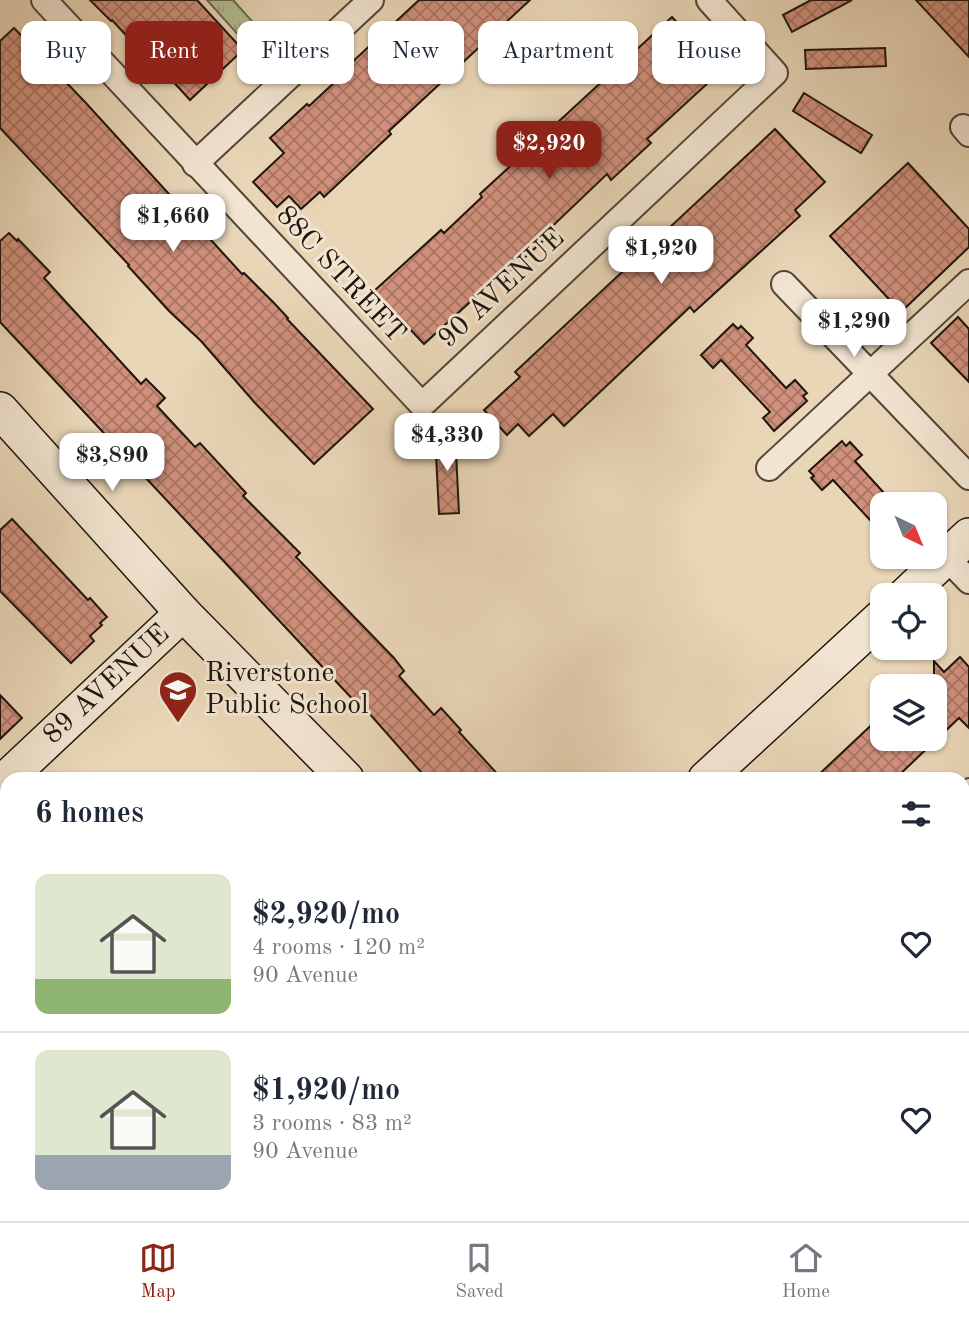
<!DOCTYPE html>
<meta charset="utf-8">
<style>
body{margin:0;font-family:"Old Standard TT",serif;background:#f2f2f3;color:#1f2937;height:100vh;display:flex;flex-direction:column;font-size:26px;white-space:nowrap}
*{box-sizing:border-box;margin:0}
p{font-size:23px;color:#747a83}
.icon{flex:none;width:38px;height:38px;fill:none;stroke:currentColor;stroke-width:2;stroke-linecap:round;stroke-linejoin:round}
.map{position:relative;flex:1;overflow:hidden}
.panel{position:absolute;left:0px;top:772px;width:970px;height:450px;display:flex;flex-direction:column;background:#fff;border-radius:21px 21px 0 0;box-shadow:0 2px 5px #0004}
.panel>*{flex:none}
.guide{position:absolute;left:21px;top:21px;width:928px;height:63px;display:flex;gap:14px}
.needle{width:46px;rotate:137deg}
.controls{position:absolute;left:870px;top:492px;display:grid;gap:14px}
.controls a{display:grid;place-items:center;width:77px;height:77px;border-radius:14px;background:#fff;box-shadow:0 2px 5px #0004;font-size:35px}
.price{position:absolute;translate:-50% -60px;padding:0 16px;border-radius:14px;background:#fff;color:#222;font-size:23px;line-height:46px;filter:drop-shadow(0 2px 4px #0008)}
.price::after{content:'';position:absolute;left:50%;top:42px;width:21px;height:16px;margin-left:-10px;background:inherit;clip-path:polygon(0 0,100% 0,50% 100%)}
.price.current{background:#8f2418;color:#fff}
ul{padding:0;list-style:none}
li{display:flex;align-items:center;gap:21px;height:175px;padding:0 35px}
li+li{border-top:2px solid #e0e1e3}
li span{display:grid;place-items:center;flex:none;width:196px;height:140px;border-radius:14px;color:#555}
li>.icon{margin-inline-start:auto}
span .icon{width:84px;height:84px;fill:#fffc;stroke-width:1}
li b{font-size:30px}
h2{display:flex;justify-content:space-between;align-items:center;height:84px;padding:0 35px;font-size:30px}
.chip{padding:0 24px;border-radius:14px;background:#fff;box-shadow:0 2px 5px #0004;font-size:24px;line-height:63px}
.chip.current{background:#8f2418;color:#fff}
.tab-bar{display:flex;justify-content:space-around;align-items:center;height:98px;border-top:2px solid #e0e1e3;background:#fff;font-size:19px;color:#747a83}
.tab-bar a{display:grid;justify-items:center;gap:4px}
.tab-bar .current{color:#8f2418}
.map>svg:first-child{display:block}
.park{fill:url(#park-tufts);stroke:#696a4e;stroke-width:2}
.building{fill:url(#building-cross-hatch);stroke:#1e150d;stroke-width:2}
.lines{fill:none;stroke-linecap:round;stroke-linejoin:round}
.lane-casing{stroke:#514538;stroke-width:16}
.street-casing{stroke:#514538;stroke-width:28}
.secondary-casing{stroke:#1e150d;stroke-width:38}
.lane{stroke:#f1e4d0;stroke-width:12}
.street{stroke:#f1e4d0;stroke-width:24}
.secondary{stroke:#f1e4d0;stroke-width:35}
.labels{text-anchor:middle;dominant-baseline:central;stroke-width:6;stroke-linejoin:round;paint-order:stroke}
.street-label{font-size:28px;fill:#1e150d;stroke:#f1e4d0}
.poi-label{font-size:28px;fill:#1e150d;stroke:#f1e4d0;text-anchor:start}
</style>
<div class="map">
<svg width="969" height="1221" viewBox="0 0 969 1221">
<defs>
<pattern id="park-tufts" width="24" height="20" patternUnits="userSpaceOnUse" patternTransform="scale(1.75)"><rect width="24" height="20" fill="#b4be90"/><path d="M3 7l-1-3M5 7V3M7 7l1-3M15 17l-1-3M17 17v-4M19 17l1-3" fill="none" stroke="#9aa27b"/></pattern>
<pattern id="building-cross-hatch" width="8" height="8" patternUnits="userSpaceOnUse" patternTransform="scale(1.75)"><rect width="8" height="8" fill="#d0907b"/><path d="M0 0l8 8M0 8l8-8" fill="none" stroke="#a87463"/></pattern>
</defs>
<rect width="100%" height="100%" fill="#e9d6b7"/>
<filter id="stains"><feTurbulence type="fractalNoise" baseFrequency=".00286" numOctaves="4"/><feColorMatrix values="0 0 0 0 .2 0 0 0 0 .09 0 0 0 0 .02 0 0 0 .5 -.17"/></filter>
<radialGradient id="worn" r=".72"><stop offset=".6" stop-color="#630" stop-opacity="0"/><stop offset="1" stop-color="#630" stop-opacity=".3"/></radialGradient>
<!-- park -->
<polygon class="park" points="207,0 233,0 282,55 268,68"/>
<!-- building -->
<g class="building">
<polygon points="90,0 197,0 243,50 190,100 169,77 167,80 112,20 111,21"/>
<polygon points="419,0 530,0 389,131 391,134 324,197 320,192 301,209 289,196 277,207 253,182 284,153 270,138 307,104 309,106 351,67 349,65"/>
<polygon points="811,0 852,0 792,32 783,15"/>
<polygon points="916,0 969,0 969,57"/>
<polygon points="672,17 721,71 647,139 651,143 611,180 607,174 541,237 544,240 506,275 503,272 424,344 374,291 441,230 444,233 482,197 480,194"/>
<polygon points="14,28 85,102 242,274 244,273 274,303 288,318 287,319 373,409 314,464 255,403 201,341 169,311 128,266 129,265 0,128 0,41"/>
<polygon points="885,48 886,66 806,69 805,50"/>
<polygon points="804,93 872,135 861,153 793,111"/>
<polygon points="775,129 825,182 795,210 800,216 694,312 690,307 564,426 553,414 529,436 518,424 507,435 484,410 520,377 515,372"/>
<polygon points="908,163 969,229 969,247 901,312 830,236"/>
<polygon points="9,233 17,241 18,239 50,272 44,278 141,384 146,379 165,398 157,406 195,447 200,443 246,493 243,496 300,553 296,557 394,658 404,671 399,676 434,715 441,708 461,730 459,732 502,779 427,779 361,704 359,706 0,322 0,241"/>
<polygon points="958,317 969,329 969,382 931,343"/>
<polygon points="733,324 738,329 741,326 753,338 746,345 786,388 795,380 807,393 803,396 807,401 774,431 763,418 770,412 721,360 713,368 701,355"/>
<polygon points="455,432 459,513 439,514 435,434"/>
<polygon points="842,441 846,446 850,442 862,455 855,461 894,504 882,504 882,533 833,480 822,490 811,478 814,476 809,471"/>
<polygon points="12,519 88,600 90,598 107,617 100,623 102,625 90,636 94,641 71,663 0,591 0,530"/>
<polygon points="960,657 969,667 969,728 959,718 895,779 814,779 882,715 882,738 934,738 934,661 944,672"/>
<polygon points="0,695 22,718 0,739"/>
</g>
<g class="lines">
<!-- lane casing -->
<g class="lane-casing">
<polyline id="lane" points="962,791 969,785"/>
</g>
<!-- street casing -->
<g class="street-casing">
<g id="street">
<polyline points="44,0 422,405 775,73 709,0"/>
<polyline points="963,127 969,134"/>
<polyline points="195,164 371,0"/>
<polyline points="784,284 969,477"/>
<polyline points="769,468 969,282"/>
<polyline points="946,557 969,581"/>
</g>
</g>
<!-- secondary casing -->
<g class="secondary-casing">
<g id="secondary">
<polyline points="0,410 183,613 346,779"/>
<polyline points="906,595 969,536"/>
<polyline points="706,779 882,617"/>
<polyline points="0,785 183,613"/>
<polyline points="759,1214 765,1221"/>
</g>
</g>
<!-- lane -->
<use href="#lane" class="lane"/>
<!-- street -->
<use href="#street" class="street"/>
<!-- secondary -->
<use href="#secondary" class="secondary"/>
</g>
<!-- icons -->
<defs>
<g id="school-pin" transform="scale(2.0125)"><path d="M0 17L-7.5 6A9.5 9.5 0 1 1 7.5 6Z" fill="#8f2418" stroke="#f1e4d0"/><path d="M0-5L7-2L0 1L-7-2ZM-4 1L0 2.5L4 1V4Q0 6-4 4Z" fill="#fff"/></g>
</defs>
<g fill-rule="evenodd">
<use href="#school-pin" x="178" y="690"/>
</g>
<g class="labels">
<!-- street labels -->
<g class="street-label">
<text transform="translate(340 275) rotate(47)">88C STREET</text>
<text transform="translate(502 289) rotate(-43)">90 AVENUE</text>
<text transform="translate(107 685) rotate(-43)">89 AVENUE</text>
</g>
<!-- poi labels -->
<g class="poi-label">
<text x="205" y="674">Riverstone<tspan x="205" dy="32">Public School</tspan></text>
</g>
</g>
<rect width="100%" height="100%" filter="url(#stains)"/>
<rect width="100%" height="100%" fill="url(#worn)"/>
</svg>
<div class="controls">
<a><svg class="needle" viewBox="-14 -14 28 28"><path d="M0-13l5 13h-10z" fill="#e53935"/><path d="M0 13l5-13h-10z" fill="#747a83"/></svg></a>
<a><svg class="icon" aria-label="locate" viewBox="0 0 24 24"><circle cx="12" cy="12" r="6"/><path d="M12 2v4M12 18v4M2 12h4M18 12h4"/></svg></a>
<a><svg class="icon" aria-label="layers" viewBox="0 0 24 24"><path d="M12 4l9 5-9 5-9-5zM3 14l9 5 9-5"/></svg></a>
</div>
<b class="price current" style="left:549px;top:181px">$2,920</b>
<b class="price" style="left:173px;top:254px">$1,660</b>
<b class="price" style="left:661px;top:286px">$1,920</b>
<b class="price" style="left:854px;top:359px">$1,290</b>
<b class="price" style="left:447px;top:473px">$4,330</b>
<b class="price" style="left:112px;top:493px">$3,890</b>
<div class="guide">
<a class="chip">Buy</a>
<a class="chip current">Rent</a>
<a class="chip">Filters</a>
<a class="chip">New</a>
<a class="chip">Apartment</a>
<a class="chip">House</a>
</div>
<section class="panel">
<h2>6 homes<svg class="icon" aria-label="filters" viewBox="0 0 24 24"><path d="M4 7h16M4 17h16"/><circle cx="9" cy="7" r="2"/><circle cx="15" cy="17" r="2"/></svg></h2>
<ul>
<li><span style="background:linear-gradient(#dfe7d0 75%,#8fb573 0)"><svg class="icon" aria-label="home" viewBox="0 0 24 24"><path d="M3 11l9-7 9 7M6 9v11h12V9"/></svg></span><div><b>$2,920/mo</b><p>4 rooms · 120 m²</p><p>90 Avenue</p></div><svg class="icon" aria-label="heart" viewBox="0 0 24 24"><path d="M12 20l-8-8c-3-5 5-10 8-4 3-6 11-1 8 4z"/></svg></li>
<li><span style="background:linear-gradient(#dfe7d0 75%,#9aa5b1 0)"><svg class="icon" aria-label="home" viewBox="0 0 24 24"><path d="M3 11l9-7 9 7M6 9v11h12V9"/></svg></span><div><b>$1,920/mo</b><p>3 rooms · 83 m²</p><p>90 Avenue</p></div><svg class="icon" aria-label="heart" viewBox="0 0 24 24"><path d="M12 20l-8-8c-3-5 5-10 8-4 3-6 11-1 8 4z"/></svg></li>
</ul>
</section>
</div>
<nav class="tab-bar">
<a class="current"><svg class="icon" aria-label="map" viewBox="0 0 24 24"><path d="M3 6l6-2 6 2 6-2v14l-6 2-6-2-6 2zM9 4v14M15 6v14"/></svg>Map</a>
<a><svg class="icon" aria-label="saved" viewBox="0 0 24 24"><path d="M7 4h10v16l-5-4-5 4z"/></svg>Saved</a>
<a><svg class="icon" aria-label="home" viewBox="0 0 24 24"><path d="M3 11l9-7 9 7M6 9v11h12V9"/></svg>Home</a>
</nav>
